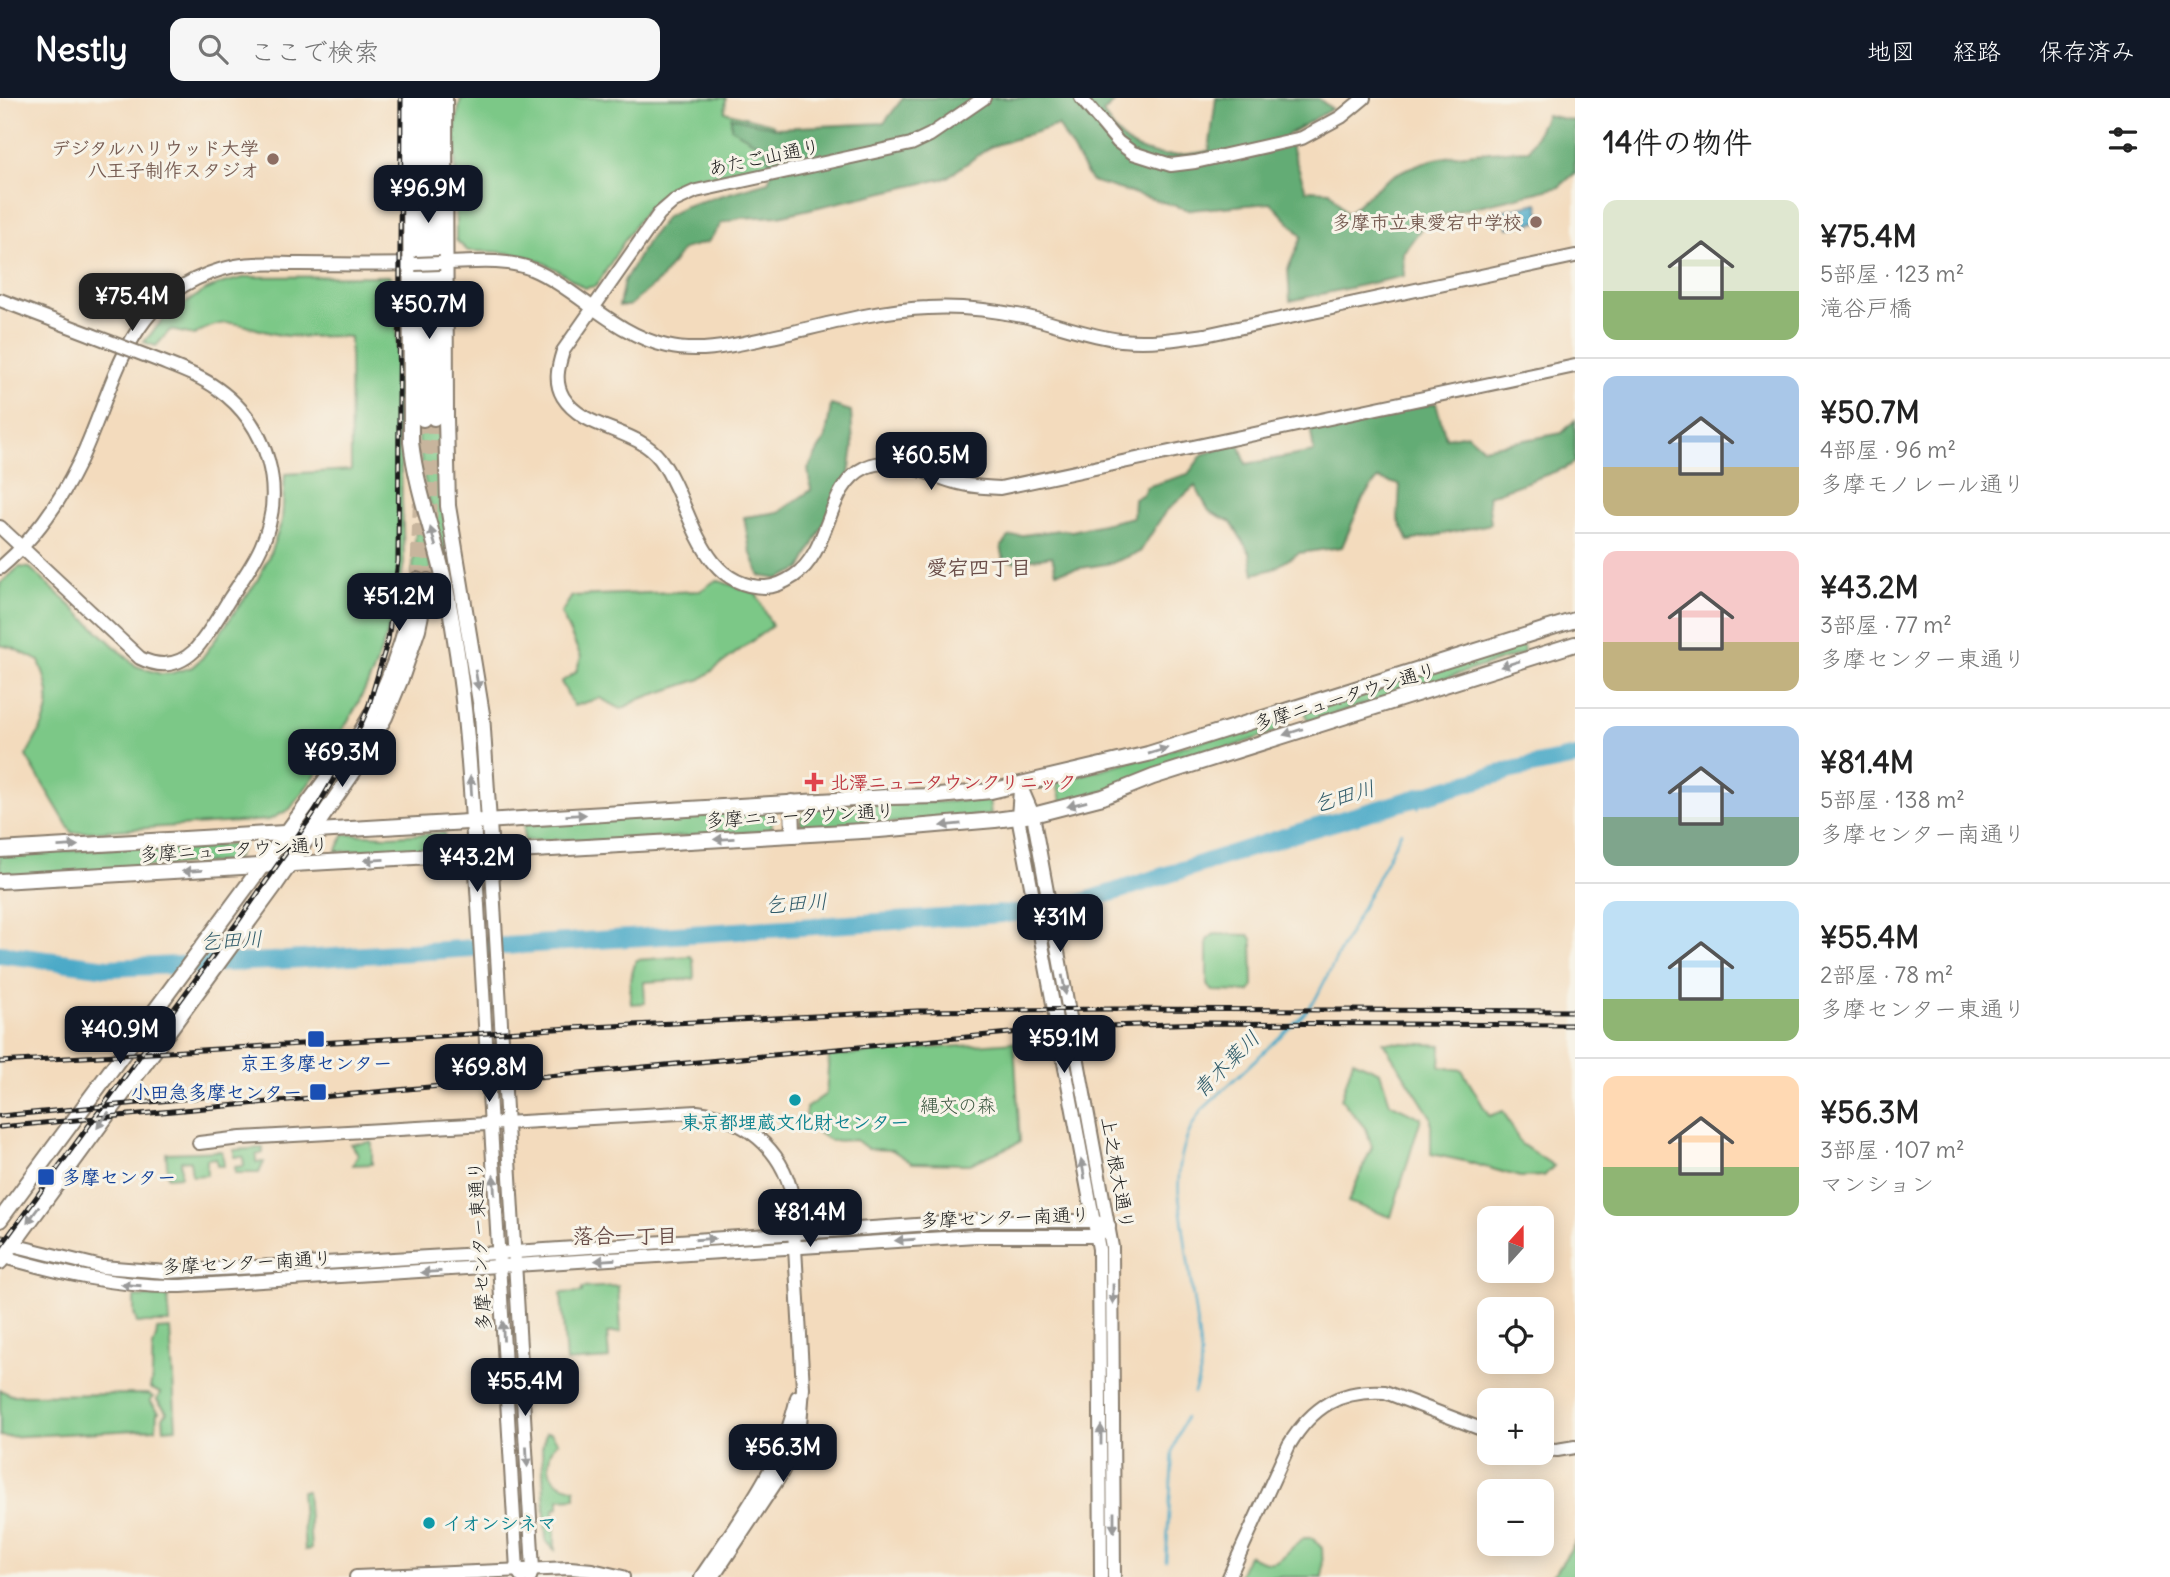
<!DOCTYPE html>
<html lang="ja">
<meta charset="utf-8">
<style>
body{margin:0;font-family:Delius,"Klee One",sans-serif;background:#f6f6f6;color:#222;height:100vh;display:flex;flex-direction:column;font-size:26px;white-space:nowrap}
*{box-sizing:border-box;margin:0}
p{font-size:23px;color:#767676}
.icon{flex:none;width:38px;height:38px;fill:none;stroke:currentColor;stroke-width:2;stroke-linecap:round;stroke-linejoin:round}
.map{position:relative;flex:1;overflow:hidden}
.drawer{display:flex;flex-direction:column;background:#fff;width:595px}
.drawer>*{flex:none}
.needle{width:46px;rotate:21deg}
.controls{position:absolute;left:1477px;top:1108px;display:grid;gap:14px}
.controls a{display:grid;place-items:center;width:77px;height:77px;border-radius:14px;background:#fff;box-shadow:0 4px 18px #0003;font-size:35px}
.price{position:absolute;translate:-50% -60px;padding:0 16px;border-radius:14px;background:#111827;color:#fff;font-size:23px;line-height:46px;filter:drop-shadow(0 2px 4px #0008)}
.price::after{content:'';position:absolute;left:50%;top:42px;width:21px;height:16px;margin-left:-10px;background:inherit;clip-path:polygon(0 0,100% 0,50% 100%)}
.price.on{background:#222;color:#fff}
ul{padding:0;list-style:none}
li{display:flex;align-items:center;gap:21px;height:175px;padding:0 28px}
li+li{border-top:2px solid #e0e0e0}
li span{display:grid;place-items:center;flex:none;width:196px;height:140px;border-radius:14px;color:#555}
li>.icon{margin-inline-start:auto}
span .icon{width:84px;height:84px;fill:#fffc;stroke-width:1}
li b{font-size:30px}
h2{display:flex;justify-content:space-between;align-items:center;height:84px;padding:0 28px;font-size:30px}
header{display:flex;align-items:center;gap:42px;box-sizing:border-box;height:98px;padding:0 35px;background:#111827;color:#fff}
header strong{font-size:33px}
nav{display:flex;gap:38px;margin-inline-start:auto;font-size:24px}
.search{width:490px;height:63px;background:#f6f6f6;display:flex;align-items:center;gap:18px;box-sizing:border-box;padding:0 24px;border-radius:14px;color:#767676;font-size:26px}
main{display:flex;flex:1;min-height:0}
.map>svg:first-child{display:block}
.green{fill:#7bc887;stroke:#4c7252;stroke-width:2}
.forest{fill:#64ac74;stroke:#406448;stroke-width:2}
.water{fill:#48a9c7;stroke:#326272;stroke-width:2}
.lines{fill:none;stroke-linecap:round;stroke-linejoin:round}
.stream{stroke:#48a9c7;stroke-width:2.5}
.river{stroke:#48a9c7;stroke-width:18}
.major-tunnel{stroke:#c8b59d;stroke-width:14;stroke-dasharray:14 7;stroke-linecap:butt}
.minor-casing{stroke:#887c6c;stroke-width:16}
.major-casing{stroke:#887c6c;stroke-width:18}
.minor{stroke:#fff;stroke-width:12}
.major{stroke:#fff;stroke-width:14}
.rail-casing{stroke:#1c1c1c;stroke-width:5}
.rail{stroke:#f7f3e8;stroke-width:2.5;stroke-dasharray:8;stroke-linecap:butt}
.minor-bridge-casing{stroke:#887c6c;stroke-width:16;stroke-linecap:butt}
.minor-bridge{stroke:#fff;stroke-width:12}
.oneway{fill:#999}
.education-dot{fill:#8d6e63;stroke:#f7f3e8;stroke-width:2.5}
.health-dot{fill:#e0444e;stroke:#f7f3e8;stroke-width:2.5}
.transit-dot{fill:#1a4fb4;stroke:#f7f3e8;stroke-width:2.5}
.culture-dot{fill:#0f9aa8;stroke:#f7f3e8;stroke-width:2.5}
.labels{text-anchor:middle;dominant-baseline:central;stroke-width:6;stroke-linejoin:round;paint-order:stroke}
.education-label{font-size:19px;font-weight:bold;fill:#785e54;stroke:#f7f3e8;text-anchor:end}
.street-label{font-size:19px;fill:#1c1c1c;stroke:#f7f3e8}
.health-label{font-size:19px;font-weight:bold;fill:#be3a42;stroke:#f7f3e8;text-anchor:start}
.transit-label{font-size:19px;font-weight:bold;fill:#164399;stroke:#f7f3e8}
.park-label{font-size:19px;fill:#3d5841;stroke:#f7f3e8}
.culture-label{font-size:19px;font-weight:bold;fill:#0d838f;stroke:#f7f3e8}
.neighbourhood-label{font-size:21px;font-weight:bold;fill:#694d48;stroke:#f7f3e8}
.water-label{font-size:21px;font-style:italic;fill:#305b69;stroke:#f7f3e8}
</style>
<header>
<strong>Nestly</strong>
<div class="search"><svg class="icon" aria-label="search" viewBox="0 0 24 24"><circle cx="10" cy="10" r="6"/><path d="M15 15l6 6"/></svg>ここで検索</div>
<nav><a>地図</a><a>経路</a><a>保存済み</a></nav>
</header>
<main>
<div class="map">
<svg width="1575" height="1479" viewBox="0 0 1575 1479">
<rect width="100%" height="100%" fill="#f7f3e8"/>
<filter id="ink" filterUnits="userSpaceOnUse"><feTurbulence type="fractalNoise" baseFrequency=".0143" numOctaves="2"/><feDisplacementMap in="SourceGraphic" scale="14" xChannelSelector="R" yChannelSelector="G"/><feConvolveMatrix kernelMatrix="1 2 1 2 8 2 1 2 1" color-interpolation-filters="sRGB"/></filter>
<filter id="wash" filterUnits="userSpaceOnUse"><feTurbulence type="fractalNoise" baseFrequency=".00686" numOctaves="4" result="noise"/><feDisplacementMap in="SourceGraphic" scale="28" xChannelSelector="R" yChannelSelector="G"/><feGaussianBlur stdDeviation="1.57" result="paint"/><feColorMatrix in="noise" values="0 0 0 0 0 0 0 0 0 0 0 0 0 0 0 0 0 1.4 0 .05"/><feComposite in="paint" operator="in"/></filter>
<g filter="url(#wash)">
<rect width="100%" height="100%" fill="#f3dbbd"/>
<!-- green -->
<g class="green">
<path d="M461,0H726L725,14L772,26L795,63C760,71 680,82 655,103C636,119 611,166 596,188L584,190C539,158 524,153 468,153L456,142L455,29Z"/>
<path d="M389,178L395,186L404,465L395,514L373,575L355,611L316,676L290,711L269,722L72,735L26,658C48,618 57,608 39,563L13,550L0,547V486L19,469L30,470L136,568L161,576L172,575L192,569L202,560L257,483L269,458L282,423L285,376L351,372L350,239C330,237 309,240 289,238C248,235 235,211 194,237L170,232L156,248L144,244L168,216L206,192L223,185L247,179Z"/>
<path d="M439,322L447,456L444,457C432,412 418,370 418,323Z"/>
<polygon points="416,431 422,432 435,484 412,480"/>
<polygon points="716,482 756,495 772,528 701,581 640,601 621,611 600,600 574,608 561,584 576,574 581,559 561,515 572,498 700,493"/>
<polygon points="1518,546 1523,547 1524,555 1308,624 1305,613"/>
<polygon points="1272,623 1276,624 1278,629 1275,634 1098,695 1062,705 1056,684"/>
<path d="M989,701L991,717L810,731L801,726C800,717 802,713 811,709C870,706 929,706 989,701Z"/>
<polygon points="771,711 772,733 608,743 577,741 524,743 524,726"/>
<polygon points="445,735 445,752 414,754 387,751 336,754 344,736 388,738"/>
<polygon points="243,746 235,763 0,778 0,757 150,748 195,749"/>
<polygon points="1214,836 1249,837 1252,841 1253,889 1249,894 1213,893 1207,887 1207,842"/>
<polygon points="690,858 693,861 694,881 644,884 645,905 631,906 630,883 636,862"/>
<polygon points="1014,944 1020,1044 970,1066 912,1065 892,1052 868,1051 856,1042 831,1043 806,1027 806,1010 826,996 829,958"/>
<polygon points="1383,944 1441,947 1440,969 1462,972 1489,1018 1503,1013 1521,1046 1554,1068 1544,1078 1520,1079 1464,1063 1431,1056 1431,1019"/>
<polygon points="1353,962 1380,974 1390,1005 1421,1020 1391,1119 1348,1104 1372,1049 1366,1031 1341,1001"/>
<polygon points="372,1044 372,1066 353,1067 358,1056 351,1046"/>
<polygon points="263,1050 263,1055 256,1057 256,1064 264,1064 259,1075 235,1075 235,1069 244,1068 243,1059 234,1059 234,1052"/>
<polygon points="222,1053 224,1068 217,1068 216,1060 207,1061 207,1077 192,1078 190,1062 181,1063 181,1078 168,1079 166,1055"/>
<polygon points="618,1188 621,1234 607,1235 609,1261 566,1264 561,1195 582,1194 582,1190"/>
<polygon points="134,1199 168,1199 170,1225 137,1225 134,1215"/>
<path d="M170,1231L176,1330L164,1331L163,1318L167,1314L157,1302L160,1295L150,1290C154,1276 151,1263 153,1249C155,1242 157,1239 157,1232Z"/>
<polygon points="0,1292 11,1297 148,1296 153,1299 150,1303 159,1314 157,1315 156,1331 5,1339 0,1338"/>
<path d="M546,1335H551L558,1344C547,1353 544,1376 559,1385C564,1388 569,1388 575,1391V1400L559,1401V1410L554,1411L555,1452L546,1443L542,1350Z"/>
<polygon points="301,1393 307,1393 311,1451 305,1452"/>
<path d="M1304,1440H1312L1322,1450L1323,1479H1238L1248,1457C1281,1474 1279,1458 1304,1440Z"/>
<polygon points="1575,1445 1575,1479 1550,1479 1557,1472"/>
</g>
<!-- forest -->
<g class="forest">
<path d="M903,0H1119L1103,15C1108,22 1113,31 1119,37C1143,62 1179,59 1209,53L1216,0L1319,1L1332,11L1287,37L1306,92L1330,93L1347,116C1362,104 1377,87 1394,77C1434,54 1484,54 1529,52L1546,17L1575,23V75L1559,89L1429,120L1403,155L1404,178L1290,203L1288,171L1302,138L1271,105L1189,112L1091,83L1058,27L990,49L946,80L779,118L740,120L722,125L708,144L683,151L661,181L629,208H619L624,183L649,141L666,119L685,108L768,84L773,71L763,49L731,30V19L776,30L884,25Z"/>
<polygon points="1436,305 1446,340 1467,336 1483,350 1562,335 1575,322 1575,364 1565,370 1488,398 1491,426 1409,443 1398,421 1400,387 1378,381 1363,400 1342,449 1299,455 1273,471 1254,476 1250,455 1231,424 1209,413 1195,388 1165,414 1140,454 1112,465 1056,474 1052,458 1015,464 1004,462 1001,448 1009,439 1059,432 1072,433 1133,419 1134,401 1143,396 1146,389 1188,376 1203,356 1239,345 1246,366 1314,354 1310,328"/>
<polygon points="831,307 851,313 853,349 849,376 801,471 778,481 760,478 750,453 744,419 779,414 811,392 808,371 826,338"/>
</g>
<!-- water -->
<polygon class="water" points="1538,105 1542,123 1508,130 1504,112"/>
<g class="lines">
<!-- stream -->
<g class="stream">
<polyline points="1418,710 1423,699"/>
<path d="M1194,1295L1200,1276L1201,1256L1179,1099C1177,1068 1183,1039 1201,1013L1303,917L1316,900L1401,734"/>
<polyline points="1166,1463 1173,1352 1185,1320"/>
</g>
<!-- river -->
<polyline class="river" points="0,856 108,870 271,863 1018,815 1064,810 1290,737 1512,672 1575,659"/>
</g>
</g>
<g filter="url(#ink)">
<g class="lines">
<!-- major-tunnel -->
<g class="major-tunnel">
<polyline points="417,482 423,321"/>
<polyline points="428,483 434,320"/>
</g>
<!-- minor casing -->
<g class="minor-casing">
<g id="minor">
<path d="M984,0L930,37L911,46L696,93L674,103L659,116L563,253C558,269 554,284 563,299C584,333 635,329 660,361C692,404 697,489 765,489C775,489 785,484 794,478C832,452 825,388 866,369C896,356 929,378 958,385C972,389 986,389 1000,390L1575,268"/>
<polyline points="1081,0 1118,44 1133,55 1171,67 1195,64 1302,40 1341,19 1364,0"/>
<path d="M440,165C468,165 502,160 529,170C578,190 613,236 667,248C700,256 734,247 767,240C819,229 874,212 928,210C959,208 992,212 1023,218C1056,225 1087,238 1121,242C1149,245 1177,241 1205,237L1575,158"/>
<polyline points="0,202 92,237"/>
<path d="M0,429L140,560C160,570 178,568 194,553C208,537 219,518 230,500C241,483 253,467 261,449C287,392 268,327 218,291C200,278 180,271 160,263"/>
<path d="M0,470C33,442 60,404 79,365C119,281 125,191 235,168C256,164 278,166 299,166C338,166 376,167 415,166"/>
<polyline points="1020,687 1033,717 1112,1149 1114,1479"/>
<polyline points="1020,692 1018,719 1099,1151 1101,1479"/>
<polyline points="491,755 533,1471 530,1479"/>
<polyline points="475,756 517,1472 522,1479"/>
<path d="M199,1045L241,1040L697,1014C743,1019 782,1050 792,1097L803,1290L800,1327L787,1365L778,1381L713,1479"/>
<polyline points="0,1144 102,1169 166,1174 515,1154 975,1123 1093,1123 1109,1128"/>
<path d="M0,1158C61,1175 116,1189 181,1188L976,1138H1096L1109,1128"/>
<polyline points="1542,1351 1557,1352 1575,1349"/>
<polyline points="356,1479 570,1470 592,1472 623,1479"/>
<path d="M701,1479C739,1422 783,1367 797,1299"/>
<path d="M1229,1479L1289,1347C1312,1309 1340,1291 1385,1294L1489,1334"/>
</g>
</g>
<!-- major casing -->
<g class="major-casing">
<g id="major">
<path d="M410,0L411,344C417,396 437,444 447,495C464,582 470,667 475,756"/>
<polyline points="421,0 423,321"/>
<polyline points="433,0 434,320"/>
<polyline points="445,0 446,320 448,408 482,616 491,755"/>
<polyline points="792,704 793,737"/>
<polyline points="0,752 888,699 939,698 991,693 1148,656 1575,522"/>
<polyline points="0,783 879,732 995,722 1033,717 1103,699 1153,679 1575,546"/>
<path d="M0,1122L361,634C390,587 407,535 417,482"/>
<polyline points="0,1164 276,786 354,673 385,619 402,578 418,531 428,483"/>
</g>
</g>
<!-- minor -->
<use href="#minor" class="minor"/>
<!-- major -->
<use href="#major" class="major"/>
<!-- rail casing -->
<g class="rail-casing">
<g id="rail">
<polyline points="0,964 571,930 918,913 1114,911 1575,913"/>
<polyline points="0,1018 203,999"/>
<polyline points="0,1029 1074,929 1206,925 1575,927"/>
<polyline points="0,1149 239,822 313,716 347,658 368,610 388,542 398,463 401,0"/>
</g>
</g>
<!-- rail -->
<use href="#rail" class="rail"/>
<!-- minor-bridge casing -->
<g class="minor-bridge-casing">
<g id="minor-bridge">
<polyline points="415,166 440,165"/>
<polyline points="92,237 160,263"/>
</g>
</g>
<!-- minor-bridge -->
<use href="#minor-bridge" class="minor-bridge"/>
</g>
<!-- one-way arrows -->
<defs><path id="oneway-solid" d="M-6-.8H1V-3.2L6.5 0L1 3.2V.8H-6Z" transform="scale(1.75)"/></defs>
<g class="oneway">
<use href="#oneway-solid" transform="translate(433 439) rotate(-106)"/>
<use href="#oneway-solid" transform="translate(1510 566) rotate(163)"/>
<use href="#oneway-solid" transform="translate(477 582) rotate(80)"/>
<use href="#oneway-solid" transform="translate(1293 634) rotate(162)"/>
<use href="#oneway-solid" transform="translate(1158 653) rotate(-17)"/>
<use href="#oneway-solid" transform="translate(471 688) rotate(-94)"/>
<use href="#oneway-solid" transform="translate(1077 706) rotate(165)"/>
<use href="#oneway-solid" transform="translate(576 717) rotate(-3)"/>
<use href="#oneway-solid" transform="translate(951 727) rotate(174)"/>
<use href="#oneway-solid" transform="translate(724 741) rotate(177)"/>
<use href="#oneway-solid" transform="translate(68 748) rotate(-3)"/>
<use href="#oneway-solid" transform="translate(374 762) rotate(177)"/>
<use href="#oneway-solid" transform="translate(192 773) rotate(177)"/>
<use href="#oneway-solid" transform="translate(1064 887) rotate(80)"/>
<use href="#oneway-solid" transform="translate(103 1022) rotate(126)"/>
<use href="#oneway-solid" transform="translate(1083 1071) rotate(-100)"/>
<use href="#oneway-solid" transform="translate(494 1087) rotate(-93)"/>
<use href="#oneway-solid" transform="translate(33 1117) rotate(126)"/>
<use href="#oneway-solid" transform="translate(705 1141) rotate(-4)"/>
<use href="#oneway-solid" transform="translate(905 1142) rotate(176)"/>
<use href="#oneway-solid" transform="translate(605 1162) rotate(176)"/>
<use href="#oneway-solid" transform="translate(431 1174) rotate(177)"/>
<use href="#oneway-solid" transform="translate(131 1187) rotate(-176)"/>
<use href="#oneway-solid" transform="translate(1113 1196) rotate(90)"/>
<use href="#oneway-solid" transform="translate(503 1233) rotate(-93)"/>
<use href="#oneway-solid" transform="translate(1101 1337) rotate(-90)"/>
<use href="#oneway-solid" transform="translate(527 1359) rotate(87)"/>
<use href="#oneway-solid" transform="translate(1114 1424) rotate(90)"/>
</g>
</g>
<!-- markers -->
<g class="education-dot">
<circle cx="273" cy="61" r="7"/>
<circle cx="1536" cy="124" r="7"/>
</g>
<path class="health-dot" d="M810.5 673.5h7v7h7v7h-7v7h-7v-7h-7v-7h7z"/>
<g class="transit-dot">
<rect x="307" y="932" width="18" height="18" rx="3.5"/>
<rect x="309" y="985" width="18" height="18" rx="3.5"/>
<rect x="37" y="1070" width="18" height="18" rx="3.5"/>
</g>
<g class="culture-dot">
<circle cx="795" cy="1002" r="7"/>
<circle cx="429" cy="1425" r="7"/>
</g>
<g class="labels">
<!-- education labels -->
<g class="education-label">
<text x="259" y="50">デジタルハリウッド大学<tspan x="259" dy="22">八王子制作スタジオ</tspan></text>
<text x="1522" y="124">多摩市立東愛宕中学校</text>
</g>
<!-- street labels -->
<g class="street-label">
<text transform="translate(764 59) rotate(-12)">あたご山通り</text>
<text transform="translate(1345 598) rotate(-17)">多摩ニュータウン通り</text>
<text transform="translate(800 717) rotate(-3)">多摩ニュータウン通り</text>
<text transform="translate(234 751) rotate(-3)">多摩ニュータウン通り</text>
<text transform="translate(1118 1075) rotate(80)">上之根大通り</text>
<text transform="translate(1005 1119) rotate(-2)">多摩センター南通り</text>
<text transform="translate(479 1148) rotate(-93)">多摩センター東通り</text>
<text transform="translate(247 1164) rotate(-3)">多摩センター南通り</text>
</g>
<!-- health labels -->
<g class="health-label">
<text x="830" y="684">北澤ニュータウンクリニック</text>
</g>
<!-- transit labels -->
<g class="transit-label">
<text x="316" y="965">京王多摩センター</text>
<text x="302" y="994" text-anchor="end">小田急多摩センター</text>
<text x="62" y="1079" text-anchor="start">多摩センター</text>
</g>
<!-- park labels -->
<g class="park-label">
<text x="958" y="1007">縄文の森</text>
</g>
<!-- culture labels -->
<g class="culture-label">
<text x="795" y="1024">東京都埋蔵文化財センター</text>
<text x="443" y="1425" text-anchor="start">イオンシネマ</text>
</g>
<!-- neighbourhood labels -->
<g class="neighbourhood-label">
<text x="979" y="469">愛宕四丁目</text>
<text x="625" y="1137">落合一丁目</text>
</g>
<!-- water labels -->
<g class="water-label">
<text transform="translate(1344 698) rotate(-16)">乞田川</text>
<text transform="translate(796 805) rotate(-4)">乞田川</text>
<text transform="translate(231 842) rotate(-3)">乞田川</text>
<text transform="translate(1226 966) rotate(-45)">青木葉川</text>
</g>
</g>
</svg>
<div class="controls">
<a><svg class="needle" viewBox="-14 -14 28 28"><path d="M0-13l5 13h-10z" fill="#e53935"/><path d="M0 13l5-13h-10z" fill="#767676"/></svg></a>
<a><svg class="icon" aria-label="locate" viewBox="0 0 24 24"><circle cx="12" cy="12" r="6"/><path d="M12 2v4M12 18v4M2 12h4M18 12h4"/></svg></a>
<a>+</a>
<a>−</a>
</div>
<b class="price" style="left:428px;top:127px">¥96.9M</b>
<b class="price on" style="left:132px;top:235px">¥75.4M</b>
<b class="price" style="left:429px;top:243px">¥50.7M</b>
<b class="price" style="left:931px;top:394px">¥60.5M</b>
<b class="price" style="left:399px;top:535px">¥51.2M</b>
<b class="price" style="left:342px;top:691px">¥69.3M</b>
<b class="price" style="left:477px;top:796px">¥43.2M</b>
<b class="price" style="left:1060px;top:856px">¥31M</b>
<b class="price" style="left:120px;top:968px">¥40.9M</b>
<b class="price" style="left:1064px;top:977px">¥59.1M</b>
<b class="price" style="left:489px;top:1006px">¥69.8M</b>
<b class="price" style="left:810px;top:1151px">¥81.4M</b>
<b class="price" style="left:525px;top:1320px">¥55.4M</b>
<b class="price" style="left:783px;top:1386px">¥56.3M</b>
</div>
<section class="drawer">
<h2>14件の物件<svg class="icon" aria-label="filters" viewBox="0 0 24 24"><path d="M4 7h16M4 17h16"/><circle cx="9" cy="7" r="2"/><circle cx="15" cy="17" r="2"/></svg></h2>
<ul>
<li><span style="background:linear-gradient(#dfe7d0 65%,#8fb573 0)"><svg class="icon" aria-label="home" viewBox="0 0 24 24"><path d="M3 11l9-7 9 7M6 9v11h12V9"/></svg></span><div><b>¥75.4M</b><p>5部屋 · 123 m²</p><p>滝谷戸橋</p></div></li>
<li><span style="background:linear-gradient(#a9c7e8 65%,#c2b280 0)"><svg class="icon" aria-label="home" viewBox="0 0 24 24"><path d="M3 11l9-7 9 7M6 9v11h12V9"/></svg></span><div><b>¥50.7M</b><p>4部屋 · 96 m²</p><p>多摩モノレール通り</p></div></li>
<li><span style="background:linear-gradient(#f6c9c9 65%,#c2b280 0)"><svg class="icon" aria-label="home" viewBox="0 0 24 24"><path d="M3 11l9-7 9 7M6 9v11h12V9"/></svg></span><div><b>¥43.2M</b><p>3部屋 · 77 m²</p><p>多摩センター東通り</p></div></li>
<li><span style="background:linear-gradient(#a9c7e8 65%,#7fa58c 0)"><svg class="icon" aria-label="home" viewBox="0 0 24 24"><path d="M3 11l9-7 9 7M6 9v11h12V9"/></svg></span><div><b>¥81.4M</b><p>5部屋 · 138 m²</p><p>多摩センター南通り</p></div></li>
<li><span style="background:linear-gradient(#bfe0f5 70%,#8fb573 0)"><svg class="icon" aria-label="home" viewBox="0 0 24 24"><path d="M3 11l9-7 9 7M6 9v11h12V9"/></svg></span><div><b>¥55.4M</b><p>2部屋 · 78 m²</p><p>多摩センター東通り</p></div></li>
<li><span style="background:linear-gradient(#ffd9b3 65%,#8fb573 0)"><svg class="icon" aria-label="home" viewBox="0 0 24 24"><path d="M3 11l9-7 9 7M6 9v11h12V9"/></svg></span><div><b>¥56.3M</b><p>3部屋 · 107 m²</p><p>マンション</p></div></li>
</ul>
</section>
</main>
